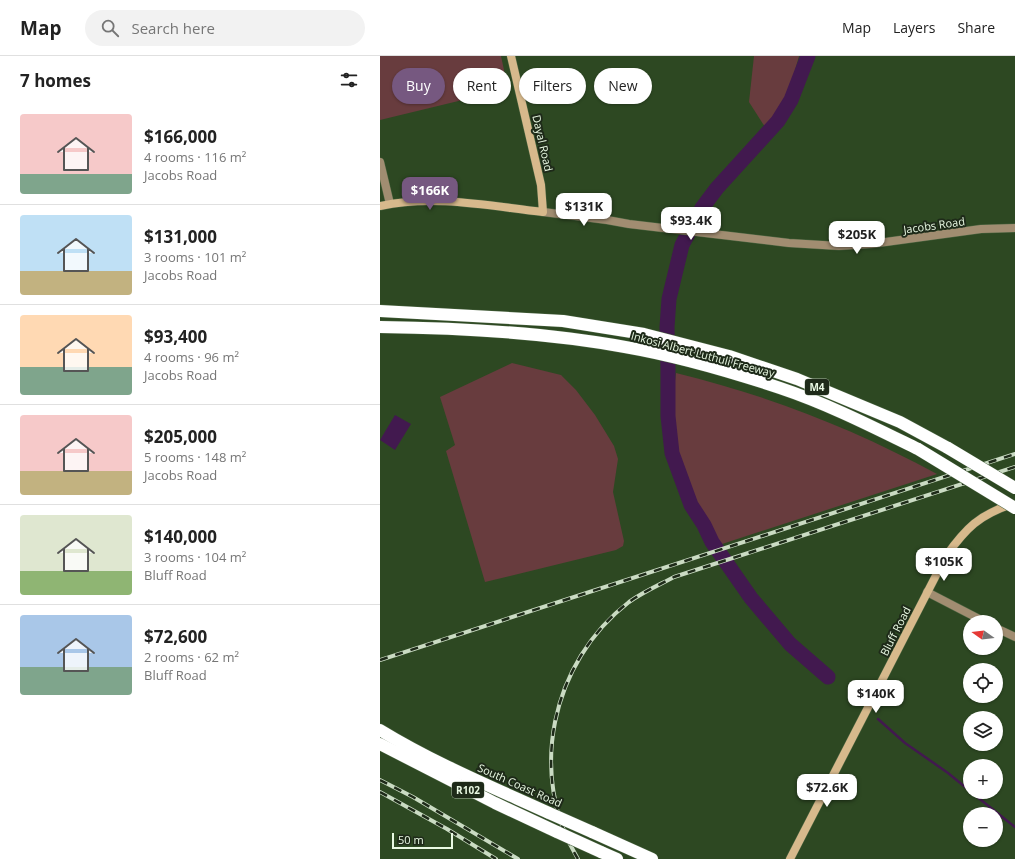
<!DOCTYPE html>
<meta charset="utf-8">
<style>
body{margin:0;font-family:"Open Sans",sans-serif;background:#f2f2f2;color:#222;height:100vh;display:flex;flex-direction:column;font-size:15px;white-space:nowrap}
*{box-sizing:border-box;margin:0}
p{font-size:13px;color:#767676}
.icon{flex:none;width:22px;height:22px;fill:none;stroke:currentColor;stroke-width:2;stroke-linecap:round;stroke-linejoin:round}
.map{position:relative;flex:1;overflow:hidden}
.sheet{display:flex;flex-direction:column;background:#fff;width:380px}
.sheet>*{flex:none}
.banner{position:absolute;left:12px;top:12px;width:380px;height:36px;display:flex;gap:8px}
.needle{width:26px;rotate:284deg}
.tools{position:absolute;left:583px;top:559px;display:grid;gap:8px}
.tools a{display:grid;place-items:center;width:40px;height:40px;border-radius:50%;background:#fff;box-shadow:0 1px 3px #0004;font-size:20px}
.scale{position:absolute;left:12px;bottom:10px;width:61px;box-sizing:border-box;padding-left:4px;border:2px solid #e9f9e3;border-top:0;font-size:11px;line-height:14px;white-space:nowrap;color:#e9f9e3;-webkit-text-stroke:3px #1e2a19;paint-order:stroke}
.price{position:absolute;translate:-50% -34px;padding:0 9px;border-radius:8px;background:#fff;color:#222;font-size:13px;line-height:26px;filter:drop-shadow(0 1px 2px #0008)}
.price::after{content:'';position:absolute;left:50%;top:24px;width:12px;height:9px;margin-left:-6px;background:inherit;clip-path:polygon(0 0,100% 0,50% 100%)}
.price.on{background:#765880;color:#fff}
ul{padding:0;list-style:none}
li{display:flex;align-items:center;gap:12px;height:100px;padding:0 20px}
li+li{border-top:1px solid #e0e0e0}
li span{display:grid;place-items:center;flex:none;width:112px;height:80px;border-radius:4px;color:#555}
li>.icon{margin-inline-start:auto}
span .icon{width:48px;height:48px;fill:#fffc;stroke-width:1}
li b{font-size:17px}
h2{display:flex;justify-content:space-between;align-items:center;height:48px;padding:0 20px;font-size:17px}
.tag{padding:0 14px;border-radius:18px;background:#fff;box-shadow:0 1px 3px #0004;font-size:14px;line-height:36px}
.tag.on{background:#765880;color:#fff}
header{display:flex;align-items:center;gap:24px;box-sizing:border-box;height:56px;padding:0 20px;background:#fff;border-bottom:1px solid #e0e0e0}
header strong{font-size:19px}
nav{display:flex;gap:22px;margin-inline-start:auto;font-size:14px}
.search{width:280px;height:36px;background:#f2f2f2;display:flex;align-items:center;gap:10px;box-sizing:border-box;padding:0 14px;border-radius:22px;color:#767676;font-size:15px}
main{display:flex;flex:1;min-height:0}
.map>svg:first-child{display:block}
.green{fill:#683c3e}
.water{fill:#42194f}
.lines{fill:none;stroke-linecap:round;stroke-linejoin:round}
.stream{stroke:#42194f;stroke-width:2.5}
.river{stroke:#42194f;stroke-width:15}
.street-casing{stroke:#4b6441;stroke-width:9}
.secondary-casing{stroke:#4b6441;stroke-width:9}
.highway-casing{stroke:#4b6441;stroke-width:13}
.street{stroke:#a18d71;stroke-width:8}
.secondary{stroke:#d7b98c;stroke-width:8}
.highway{stroke:#fff;stroke-width:12}
.rail-casing{stroke:#cadbc3;stroke-width:4}
.rail{stroke:#1e2a19;stroke-width:2.5;stroke-dasharray:8;stroke-linecap:butt}
.highway-bridge-casing{stroke:#4b6441;stroke-width:13;stroke-linecap:butt}
.highway-bridge{stroke:#fff;stroke-width:12}
.labels{text-anchor:middle;dominant-baseline:central;stroke-width:4;stroke-linejoin:round;paint-order:stroke}
.shield{fill:#1e2a19;stroke:#acbba6;stroke-width:1}
.shield-label{font-size:10px;font-weight:bold;fill:#e9f9e3}
.street-label{font-size:11px;fill:#e9f9e3;stroke:#1e2a19}
</style>
<header>
<strong>Map</strong>
<div class="search"><svg class="icon" aria-label="search" viewBox="0 0 24 24"><circle cx="10" cy="10" r="6"/><path d="M15 15l6 6"/></svg>Search here</div>
<nav><a>Map</a><a>Layers</a><a>Share</a></nav>
</header>
<main>
<section class="sheet">
<h2>7 homes<svg class="icon" aria-label="filters" viewBox="0 0 24 24"><path d="M4 7h16M4 17h16"/><circle cx="9" cy="7" r="2"/><circle cx="15" cy="17" r="2"/></svg></h2>
<ul>
<li><span style="background:linear-gradient(#f6c9c9 75%,#7fa58c 0)"><svg class="icon" aria-label="home" viewBox="0 0 24 24"><path d="M3 11l9-7 9 7M6 9v11h12V9"/></svg></span><div><b>$166,000</b><p>4 rooms · 116 m²</p><p>Jacobs Road</p></div></li>
<li><span style="background:linear-gradient(#bfe0f5 70%,#c2b280 0)"><svg class="icon" aria-label="home" viewBox="0 0 24 24"><path d="M3 11l9-7 9 7M6 9v11h12V9"/></svg></span><div><b>$131,000</b><p>3 rooms · 101 m²</p><p>Jacobs Road</p></div></li>
<li><span style="background:linear-gradient(#ffd9b3 65%,#7fa58c 0)"><svg class="icon" aria-label="home" viewBox="0 0 24 24"><path d="M3 11l9-7 9 7M6 9v11h12V9"/></svg></span><div><b>$93,400</b><p>4 rooms · 96 m²</p><p>Jacobs Road</p></div></li>
<li><span style="background:linear-gradient(#f6c9c9 70%,#c2b280 0)"><svg class="icon" aria-label="home" viewBox="0 0 24 24"><path d="M3 11l9-7 9 7M6 9v11h12V9"/></svg></span><div><b>$205,000</b><p>5 rooms · 148 m²</p><p>Jacobs Road</p></div></li>
<li><span style="background:linear-gradient(#dfe7d0 70%,#8fb573 0)"><svg class="icon" aria-label="home" viewBox="0 0 24 24"><path d="M3 11l9-7 9 7M6 9v11h12V9"/></svg></span><div><b>$140,000</b><p>3 rooms · 104 m²</p><p>Bluff Road</p></div></li>
<li><span style="background:linear-gradient(#a9c7e8 65%,#7fa58c 0)"><svg class="icon" aria-label="home" viewBox="0 0 24 24"><path d="M3 11l9-7 9 7M6 9v11h12V9"/></svg></span><div><b>$72,600</b><p>2 rooms · 62 m²</p><p>Bluff Road</p></div></li>
</ul>
</section>
<div class="map">
<svg width="635" height="803" viewBox="0 0 635 803">
<rect width="100%" height="100%" fill="#2d4822"/>
<!-- green -->
<g class="green">
<polygon points="0,0 121,0 128,33 0,64"/>
<polygon points="374,0 419,0 410,32 399,53 385,71 369,46"/>
<polygon points="132,307 181,319 196,334 215,359 234,390 238,403 233,436 244,485 243,490 236,494 105,526 66,395 75,389 60,341"/>
<path d="M296,317C390,340 472,372 557,418L339,489C319,451 296,407 293,363C292,348 294,332 296,317Z"/>
</g>
<!-- water -->
<polygon class="water" points="15,359 31,368 15,394 0,384"/>
<g class="lines">
<!-- stream -->
<g class="stream">
<polyline points="498,663 525,687 568,717 590,735"/>
<polyline points="591,736 635,771"/>
</g>
<!-- river -->
<polyline class="river" points="428,0 411,44 398,65 337,132 322,152 302,189 289,243 287,271 288,313 288,360 292,397 311,449 324,469 332,486 371,542 410,588 448,621"/>
<!-- street casing -->
<g class="street-casing">
<g id="street">
<polyline points="0,106 10,148"/>
<polyline points="163,156 227,164 249,168 409,187 459,190 491,188 601,173 635,172"/>
<polyline points="547,536 605,566"/>
<polyline points="616,572 635,581"/>
</g>
</g>
<!-- secondary casing -->
<g class="secondary-casing">
<g id="secondary">
<path d="M0,150C54,138 109,150 163,156L161,129L131,0"/>
<path d="M410,803L566,500C586,472 599,459 632,448"/>
</g>
</g>
<!-- highway casing -->
<g class="highway-casing">
<g id="highway">
<polyline points="0,255 183,265 264,278 349,300 417,323 520,366 568,392"/>
<path d="M0,271C81,272 164,276 245,291C297,300 349,315 400,332C448,348 493,371 538,393"/>
<path d="M0,674C54,707 112,731 169,757"/>
<polyline points="0,688 115,747 177,776"/>
<polyline points="212,776 272,803"/>
<polyline points="221,796 237,803"/>
</g>
</g>
<!-- street -->
<use href="#street" class="street"/>
<!-- secondary -->
<use href="#secondary" class="secondary"/>
<!-- highway -->
<use href="#highway" class="highway"/>
<!-- rail casing -->
<g class="rail-casing">
<g id="rail">
<polyline points="0,604 635,398"/>
<polyline points="0,724 33,741 138,803"/>
<polyline points="0,736 67,773 116,803"/>
<path d="M198,803C147,719 171,606 249,546C263,536 279,529 294,521L635,411"/>
</g>
</g>
<!-- rail -->
<use href="#rail" class="rail"/>
<!-- highway-bridge casing -->
<g class="highway-bridge-casing">
<g id="highway-bridge">
<polyline points="568,392 635,432"/>
<polyline points="538,393 635,452"/>
<polyline points="169,757 212,776"/>
<polyline points="177,776 221,796"/>
</g>
</g>
<!-- highway-bridge -->
<use href="#highway-bridge" class="highway-bridge"/>
</g>
<g class="labels">
<!-- shield labels -->
<g class="shield">
<rect x="425" y="323" width="24" height="16" rx="3"/>
<rect x="72" y="726" width="32" height="16" rx="3"/>
</g>
<g class="shield-label">
<text x="437" y="331">M4</text>
<text x="88" y="734">R102</text>
</g>
<!-- street labels -->
<g class="street-label">
<text transform="translate(163 87) rotate(77)">Dayal Road</text>
<text transform="translate(554 169) rotate(-8)">Jacobs Road</text>
<text transform="translate(323 298) rotate(15)">Inkosi Albert Luthuli Freeway</text>
<text transform="translate(515 575) rotate(-63)">Bluff Road</text>
<text transform="translate(140 729) rotate(24)">South Coast Road</text>
</g>
</g>
</svg>
<div class="tools">
<a><svg class="needle" viewBox="-14 -14 28 28"><path d="M0-13l5 13h-10z" fill="#e53935"/><path d="M0 13l5-13h-10z" fill="#767676"/></svg></a>
<a><svg class="icon" aria-label="locate" viewBox="0 0 24 24"><circle cx="12" cy="12" r="6"/><path d="M12 2v4M12 18v4M2 12h4M18 12h4"/></svg></a>
<a><svg class="icon" aria-label="layers" viewBox="0 0 24 24"><path d="M12 4l9 5-9 5-9-5zM3 14l9 5 9-5"/></svg></a>
<a>+</a>
<a>−</a>
</div>
<div class="scale">50 m</div>
<b class="price on" style="left:50px;top:155px">$166K</b>
<b class="price" style="left:204px;top:171px">$131K</b>
<b class="price" style="left:311px;top:185px">$93.4K</b>
<b class="price" style="left:477px;top:199px">$205K</b>
<b class="price" style="left:564px;top:526px">$105K</b>
<b class="price" style="left:496px;top:658px">$140K</b>
<b class="price" style="left:447px;top:752px">$72.6K</b>
<div class="banner">
<a class="tag on">Buy</a>
<a class="tag">Rent</a>
<a class="tag">Filters</a>
<a class="tag">New</a>
</div>
</div>
</main>
